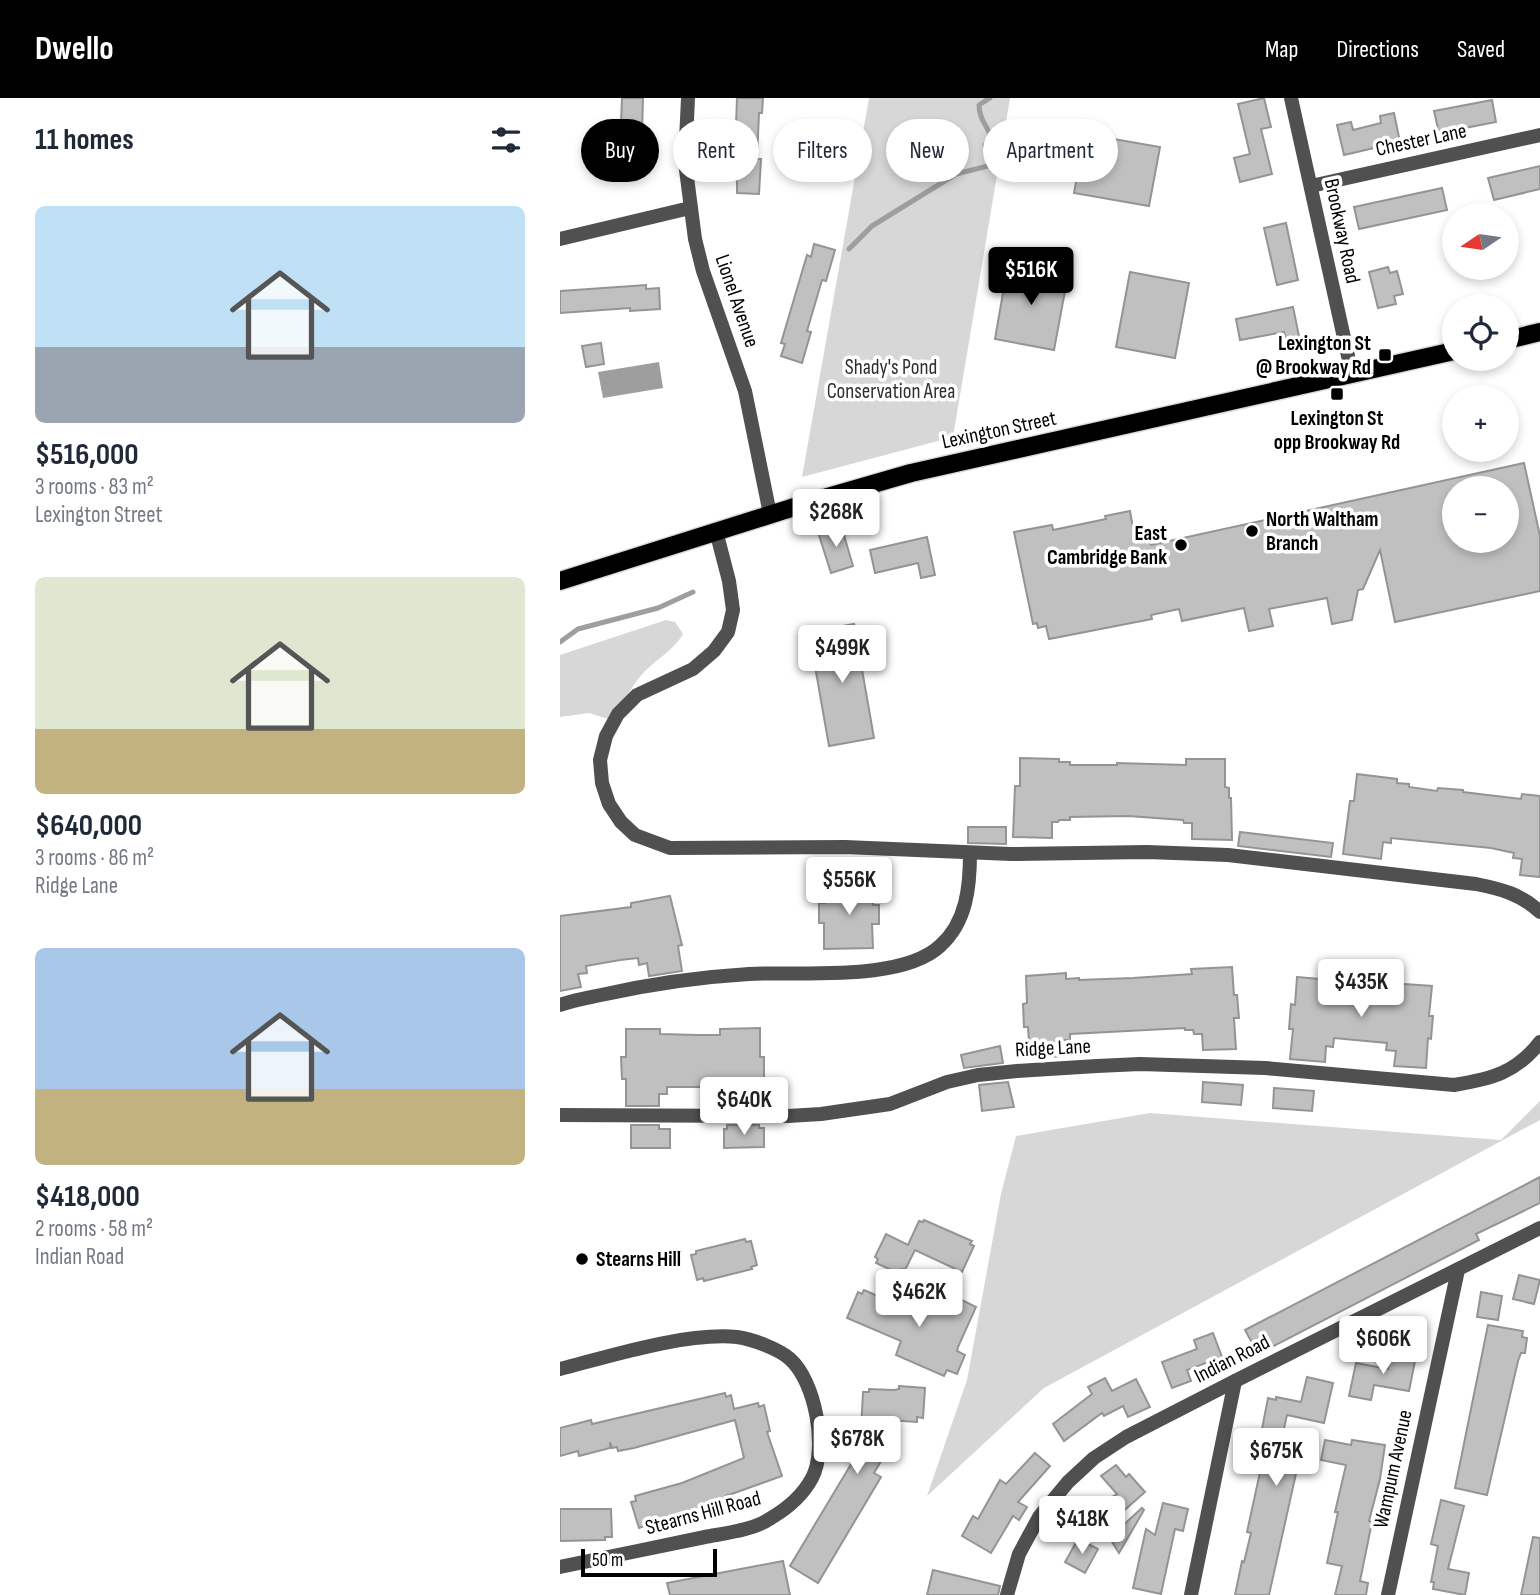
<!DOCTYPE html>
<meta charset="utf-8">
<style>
body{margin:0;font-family:"Sofia Sans Condensed",sans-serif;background:#f6f6f7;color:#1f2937;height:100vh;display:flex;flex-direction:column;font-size:26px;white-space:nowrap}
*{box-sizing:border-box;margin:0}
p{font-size:23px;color:#747a83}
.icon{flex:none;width:38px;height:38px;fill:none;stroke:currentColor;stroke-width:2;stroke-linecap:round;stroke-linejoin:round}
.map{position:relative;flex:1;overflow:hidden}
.panel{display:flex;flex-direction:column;background:#fff;width:560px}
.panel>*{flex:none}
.hud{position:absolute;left:21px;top:21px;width:665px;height:63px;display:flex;gap:14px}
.needle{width:46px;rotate:257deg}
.fabs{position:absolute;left:882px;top:105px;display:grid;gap:14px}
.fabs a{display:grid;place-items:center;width:77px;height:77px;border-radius:50%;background:#fff;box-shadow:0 4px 10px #0003;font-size:35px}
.scale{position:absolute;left:21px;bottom:18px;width:136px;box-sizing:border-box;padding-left:7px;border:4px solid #000;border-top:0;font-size:19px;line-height:24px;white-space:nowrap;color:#000;-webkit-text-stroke:5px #fff;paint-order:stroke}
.price{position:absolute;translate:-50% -60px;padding:0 16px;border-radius:7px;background:#fff;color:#222;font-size:23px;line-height:46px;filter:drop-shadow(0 2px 4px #0008)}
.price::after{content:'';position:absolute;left:50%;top:42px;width:21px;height:16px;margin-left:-10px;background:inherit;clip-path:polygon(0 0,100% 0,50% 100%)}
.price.current{background:#000;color:#fff}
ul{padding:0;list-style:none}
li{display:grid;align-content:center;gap:14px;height:371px;padding:0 35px}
li span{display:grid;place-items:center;height:217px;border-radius:10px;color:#555}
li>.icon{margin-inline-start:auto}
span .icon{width:126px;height:126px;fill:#fffc;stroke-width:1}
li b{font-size:30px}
h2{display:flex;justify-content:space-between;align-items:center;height:84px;padding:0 35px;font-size:30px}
.pill{padding:0 24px;border-radius:32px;background:#fff;box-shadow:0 4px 10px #0003;font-size:24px;line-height:63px}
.pill.current{background:#000;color:#fff}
header{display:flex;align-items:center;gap:42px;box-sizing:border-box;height:98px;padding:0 35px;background:#000;color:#fff}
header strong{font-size:33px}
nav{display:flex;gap:38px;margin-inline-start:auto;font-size:24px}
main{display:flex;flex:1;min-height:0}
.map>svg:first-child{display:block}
.green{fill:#d7d7d7}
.water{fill:#9e9e9e}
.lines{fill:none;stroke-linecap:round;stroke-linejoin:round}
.stream{stroke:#9e9e9e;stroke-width:5}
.building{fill:#c0c0c0;stroke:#949494;stroke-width:2;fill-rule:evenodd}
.primary-casing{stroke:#dbdbdb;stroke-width:21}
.street{stroke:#505050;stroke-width:14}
.primary{stroke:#000;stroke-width:18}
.poi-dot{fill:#000;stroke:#fff;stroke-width:2.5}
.labels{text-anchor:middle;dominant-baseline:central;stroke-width:7;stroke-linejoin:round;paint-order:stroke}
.street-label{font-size:21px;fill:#000;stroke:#fff}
.poi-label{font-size:21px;font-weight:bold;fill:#000;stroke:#fff;text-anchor:end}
.park-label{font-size:21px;fill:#2e2e2e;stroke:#fff}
</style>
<header>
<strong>Dwello</strong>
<nav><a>Map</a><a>Directions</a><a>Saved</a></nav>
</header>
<main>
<section class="panel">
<h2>11 homes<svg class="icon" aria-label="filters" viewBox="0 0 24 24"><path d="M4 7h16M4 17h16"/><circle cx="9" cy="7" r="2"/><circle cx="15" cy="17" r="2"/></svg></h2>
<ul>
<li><span style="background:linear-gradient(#bfe0f5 65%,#9aa5b1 0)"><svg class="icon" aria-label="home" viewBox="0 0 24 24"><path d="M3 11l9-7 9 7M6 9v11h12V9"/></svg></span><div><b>$516,000</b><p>3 rooms · 83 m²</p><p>Lexington Street</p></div></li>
<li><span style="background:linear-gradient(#dfe7d0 70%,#c2b280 0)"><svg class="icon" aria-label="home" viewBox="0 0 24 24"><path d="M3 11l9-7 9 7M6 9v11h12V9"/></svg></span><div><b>$640,000</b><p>3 rooms · 86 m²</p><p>Ridge Lane</p></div></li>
<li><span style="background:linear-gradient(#a9c7e8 65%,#c2b280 0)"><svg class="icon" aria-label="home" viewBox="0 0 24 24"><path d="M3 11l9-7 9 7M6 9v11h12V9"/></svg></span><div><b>$418,000</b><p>2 rooms · 58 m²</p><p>Indian Road</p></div></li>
</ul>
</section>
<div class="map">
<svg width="980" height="1497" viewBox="0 0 980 1497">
<rect width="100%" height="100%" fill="#fff"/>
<!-- green -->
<g class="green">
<polygon points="309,0 450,0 393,339 242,379"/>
<path d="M106,522L115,524L123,536C113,554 92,563 79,580C68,594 62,609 48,621L29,615L0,619V557Z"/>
<polygon points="980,1003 980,1022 484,1290 367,1398 407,1282 441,1096 456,1038 590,1015 941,1042"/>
</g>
<!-- water -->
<polygon class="water" points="99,264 103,290 43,300 38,274"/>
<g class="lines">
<!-- stream -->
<g class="stream">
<path d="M289,151L312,128L396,76L440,65L425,47L431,42C430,29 419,24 419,7L430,0"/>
<polyline points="0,544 18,531 98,510 133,494"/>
</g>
</g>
<!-- building -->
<g class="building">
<polygon points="62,0 83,0 81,69 78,68 77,82 55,81 56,49 60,49"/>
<polygon points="177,0 203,0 202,15 199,15 197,61 201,61 199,96 177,95 177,82 174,82"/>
<polygon points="704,0 711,29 701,31 712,76 680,84 674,60 690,56 678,6"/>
<polygon points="932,2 936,24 879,35 874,13"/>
<polygon points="834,15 840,44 784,57 777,27 791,24 793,32 821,25 820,18"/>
<polygon points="525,36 600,49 589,108 514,95"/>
<polygon points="980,68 980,91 934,102 928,80"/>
<polygon points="882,90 887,112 799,131 794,109"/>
<polygon points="726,125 738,182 717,187 704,130"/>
<polygon points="254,146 275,152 266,183 262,182 247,233 251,234 242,265 221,258 225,246 221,245 247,157 251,159"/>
<polygon points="448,166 508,177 494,252 435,241"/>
<polygon points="828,169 830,175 837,173 843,196 834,198 836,206 818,210 809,174"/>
<polygon points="570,174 629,185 615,260 556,249"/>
<polygon points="86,187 86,191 99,190 100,211 70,213 70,210 0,215 0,193"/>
<polygon points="733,209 739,238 726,241 724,234 680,242 676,221"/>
<polygon points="41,245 44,266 26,269 22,248"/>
<path d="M964,365L980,438V493L835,524L820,452L803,491L798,492L792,522L772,526L767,500L709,511L713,528L689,533L684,510L622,523L619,511L591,517L592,521L489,541L486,528L478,530L477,525L473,526L454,434L492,427L493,432L546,421L545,418L570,413L575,441L584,439L591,447ZM894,390H947V443H894Z"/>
<polygon points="281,427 293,468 271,475 258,434"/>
<polygon points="367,439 375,477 361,480 358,465 315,475 310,452"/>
<polygon points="294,526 314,640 269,648 249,534"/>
<polygon points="460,660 499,661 499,664 510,664 510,667 557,667 557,665 626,667 626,661 665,661 665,689 669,690 669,700 671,700 672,742 632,741 632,725 624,725 623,722 568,718 510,719 510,722 499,722 498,724 492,724 492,740 453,739 455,688 460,688"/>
<polygon points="797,676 837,681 837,685 849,686 849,689 877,693 878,690 903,692 903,694 961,701 962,696 980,698 980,779 960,777 962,761 953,760 954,755 931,750 831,740 831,745 823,744 821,761 783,756 790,703 794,703"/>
<polygon points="408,729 446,729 446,746 408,745"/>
<polygon points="680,734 773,745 771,759 678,748"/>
<polygon points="299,786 299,790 313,789 313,807 319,807 319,826 312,826 313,850 264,851 264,825 259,825 259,805 265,805 265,790 285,790 285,787"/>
<polygon points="110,798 122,847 118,848 122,873 89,878 87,865 79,867 78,860 60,862 26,868 27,875 18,876 21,889 0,893 0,818 71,809 71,805"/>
<polygon points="672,869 674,897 677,897 679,920 674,920 676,951 643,952 642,936 634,936 633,932 625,932 625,930 510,936 510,942 502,942 503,958 470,960 468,929 464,929 463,906 467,905 466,878 506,875 506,881 519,880 519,882 573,880 632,876 631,871"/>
<polygon points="737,879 771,882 770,887 812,891 831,891 831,885 872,888 869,918 873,918 871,941 868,940 866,970 834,968 836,953 826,952 827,945 774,940 773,949 766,948 765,964 730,961 733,931 729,931 731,906 735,907"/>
<polygon points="200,930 200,959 204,959 204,982 199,982 199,1008 168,1008 168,996 159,996 159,989 107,989 107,996 99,996 99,1008 66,1008 66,981 62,981 61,959 66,959 66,931 100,931 100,936 138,937 160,937 160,931"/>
<polygon points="440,948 443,965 404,970 401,957"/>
<polygon points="448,984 454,1009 422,1013 419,987"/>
<polygon points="643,984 683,987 681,1007 642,1004"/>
<polygon points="714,990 754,993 752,1013 713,1010"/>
<polygon points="71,1027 99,1027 99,1031 110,1031 110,1050 71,1050"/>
<polygon points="167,1027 199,1027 199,1030 204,1030 204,1049 164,1050 164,1031 167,1031"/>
<polygon points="980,1079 980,1105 916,1136 919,1142 698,1256 685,1232"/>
<polygon points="364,1122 412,1143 410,1146 414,1148 402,1174 355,1152 345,1172 342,1171 340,1176 316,1165 318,1161 315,1159 326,1136 348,1147 359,1123 363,1124"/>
<polygon points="185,1141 186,1144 191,1143 197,1167 191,1169 192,1171 144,1183 143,1180 137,1182 131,1157 136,1156 136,1153"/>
<polygon points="959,1177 980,1182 974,1206 953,1201"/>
<polygon points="304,1192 365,1219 376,1195 390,1201 392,1197 416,1209 398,1249 397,1253 405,1257 397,1276 387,1272 384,1278 336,1257 341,1243 287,1220 298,1194 302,1196"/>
<polygon points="921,1194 942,1198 938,1222 917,1219"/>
<polygon points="928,1227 963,1233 962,1239 967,1240 965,1255 961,1255 958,1263 927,1397 895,1390"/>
<polygon points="653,1235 662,1259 627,1272 631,1283 612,1290 602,1264 637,1251 634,1242"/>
<polygon points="831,1252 847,1254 847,1258 853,1259 852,1263 855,1263 849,1293 814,1287 811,1302 789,1298 796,1265 828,1271"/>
<polygon points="747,1279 773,1285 764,1325 727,1317 718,1358 739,1362 709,1497 675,1497 682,1463 684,1464 691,1435 687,1434 709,1333 702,1331 708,1300 716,1302 716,1299 741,1304"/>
<polygon points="545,1280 552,1293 576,1281 590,1309 568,1319 563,1308 544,1318 542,1315 504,1343 493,1326 532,1296 528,1289"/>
<polygon points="339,1288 365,1290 363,1320 357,1319 357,1324 325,1322 322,1343 330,1348 314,1375 321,1379 258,1485 230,1468 293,1363 289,1361 292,1355 289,1353 301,1333 303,1294 309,1294 309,1291 334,1292 339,1291"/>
<polygon points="165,1295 166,1299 171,1297 174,1311 198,1305 199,1309 204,1307 210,1333 207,1334 222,1378 166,1398 167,1402 109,1423 108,1420 79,1430 71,1404 76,1403 75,1398 122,1385 184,1360 175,1322 74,1350 58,1353 57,1349 52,1350 50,1344 50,1350 19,1358 18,1353 0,1358 0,1330 31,1322 32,1326"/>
<polygon points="765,1342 791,1347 792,1342 825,1347 820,1381 809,1423 812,1424 800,1483 808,1485 806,1497 775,1497 782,1468 767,1465 778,1414 775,1414 786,1367 761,1362"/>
<polygon points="475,1355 490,1368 458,1404 467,1409 459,1422 453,1418 431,1455 402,1438 413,1418 418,1421 440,1382 446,1386"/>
<polygon points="556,1367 566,1379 569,1376 585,1394 558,1418 547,1402 557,1396 541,1378"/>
<polygon points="881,1402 904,1408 888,1471 909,1475 905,1497 873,1491 874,1484 871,1484 878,1448 871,1446"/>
<polygon points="603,1405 628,1411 623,1433 615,1431 601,1496 573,1490 586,1431 595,1437"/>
<polygon points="534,1408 560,1430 582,1410 584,1412 559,1455 531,1410"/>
<polygon points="0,1411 51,1411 52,1439 45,1439 45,1442 0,1443"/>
<polygon points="973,1439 980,1440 980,1497 961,1497"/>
<polygon points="518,1441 538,1451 525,1475 505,1464"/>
<polygon points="223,1463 230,1497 110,1497 107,1485"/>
<polygon points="373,1472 440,1488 438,1497 367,1497"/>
</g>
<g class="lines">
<!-- primary casing -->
<g class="primary-casing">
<g id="primary">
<polyline points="947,242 980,234"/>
<polyline points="0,483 247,405 351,375 894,253"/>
</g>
</g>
<!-- street -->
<g class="street">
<polyline points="128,0 125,64 135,141 143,173 185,293 210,416"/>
<polyline points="731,0 792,276"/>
<polyline points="751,88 980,37"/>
<polyline points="0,141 130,110"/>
<path d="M156,433L169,483L173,512L168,534L154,553L133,571L77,597L58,616L46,638L40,662L42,685L49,706L61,724L75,737L110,750L285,749L451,756L587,754L668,757L916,786C941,791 961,796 980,814"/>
<path d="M0,907C14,902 27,900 41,897C90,886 139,879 189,876C241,873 341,884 380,848C407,824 410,788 410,755"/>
<path d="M0,1017L228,1018L261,1016L330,1006L387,984L418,977L457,973L537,968L580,966L705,970L894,987C931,981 956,975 980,944"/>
<path d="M0,1271C50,1258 126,1234 177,1239C192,1241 219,1251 230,1261C255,1283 268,1350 252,1380C243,1397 228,1410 211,1420C194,1432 166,1435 145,1439C97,1449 48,1459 0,1469"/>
<polyline points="447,1497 459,1456 479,1419 508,1384 534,1360 566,1339 675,1283 980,1130"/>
<polyline points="631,1497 675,1283"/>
<polyline points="828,1497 898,1172"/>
</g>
<!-- primary -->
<use href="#primary" class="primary"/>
</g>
<!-- markers -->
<g class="poi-dot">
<rect x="818" y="250" width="14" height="14" rx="3.5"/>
<rect x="770" y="289" width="14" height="14" rx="3.5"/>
<circle cx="692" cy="433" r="7"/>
<circle cx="621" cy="447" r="7"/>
<circle cx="22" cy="1161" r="7"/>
</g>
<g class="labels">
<!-- street labels -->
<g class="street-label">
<text transform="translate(861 42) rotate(-12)">Chester Lane</text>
<text transform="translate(782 133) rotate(78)">Brookway Road</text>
<text transform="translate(177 203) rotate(71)">Lionel Avenue</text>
<text transform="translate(439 332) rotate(-12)">Lexington Street</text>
<text transform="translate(493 950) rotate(-3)">Ridge Lane</text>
<text transform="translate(672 1261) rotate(-27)">Indian Road</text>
<text transform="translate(833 1371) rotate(-78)">Wampum Avenue</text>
<text transform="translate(143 1415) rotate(-15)">Stearns Hill Road</text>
</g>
<!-- poi labels -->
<g class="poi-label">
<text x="811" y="245">Lexington St<tspan x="811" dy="24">@ Brookway Rd</tspan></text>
<text x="777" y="320" text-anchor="middle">Lexington St<tspan x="777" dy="24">opp Brookway Rd</tspan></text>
<text x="706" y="421" text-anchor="start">North Waltham<tspan x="706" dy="24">Branch</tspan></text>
<text x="607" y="435">East<tspan x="607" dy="24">Cambridge Bank</tspan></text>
<text x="36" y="1161" text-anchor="start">Stearns Hill</text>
</g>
<!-- park labels -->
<g class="park-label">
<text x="331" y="269">Shady's Pond<tspan x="331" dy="24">Conservation Area</tspan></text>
</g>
</g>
</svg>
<div class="fabs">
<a><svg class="needle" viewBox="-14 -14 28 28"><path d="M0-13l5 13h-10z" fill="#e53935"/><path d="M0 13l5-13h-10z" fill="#747a83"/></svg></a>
<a><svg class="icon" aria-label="locate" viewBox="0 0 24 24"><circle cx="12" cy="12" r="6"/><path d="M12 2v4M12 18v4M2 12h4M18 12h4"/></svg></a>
<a>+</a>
<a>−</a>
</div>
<div class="scale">50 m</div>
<b class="price current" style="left:471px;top:209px">$516K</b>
<b class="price" style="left:276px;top:451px">$268K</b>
<b class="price" style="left:282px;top:587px">$499K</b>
<b class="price" style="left:289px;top:819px">$556K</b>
<b class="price" style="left:801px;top:921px">$435K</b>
<b class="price" style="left:184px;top:1039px">$640K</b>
<b class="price" style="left:359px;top:1231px">$462K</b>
<b class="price" style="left:823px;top:1278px">$606K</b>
<b class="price" style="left:297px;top:1378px">$678K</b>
<b class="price" style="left:716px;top:1390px">$675K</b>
<b class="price" style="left:522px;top:1458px">$418K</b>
<div class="hud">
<a class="pill current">Buy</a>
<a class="pill">Rent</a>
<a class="pill">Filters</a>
<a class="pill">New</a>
<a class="pill">Apartment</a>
</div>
</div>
</main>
